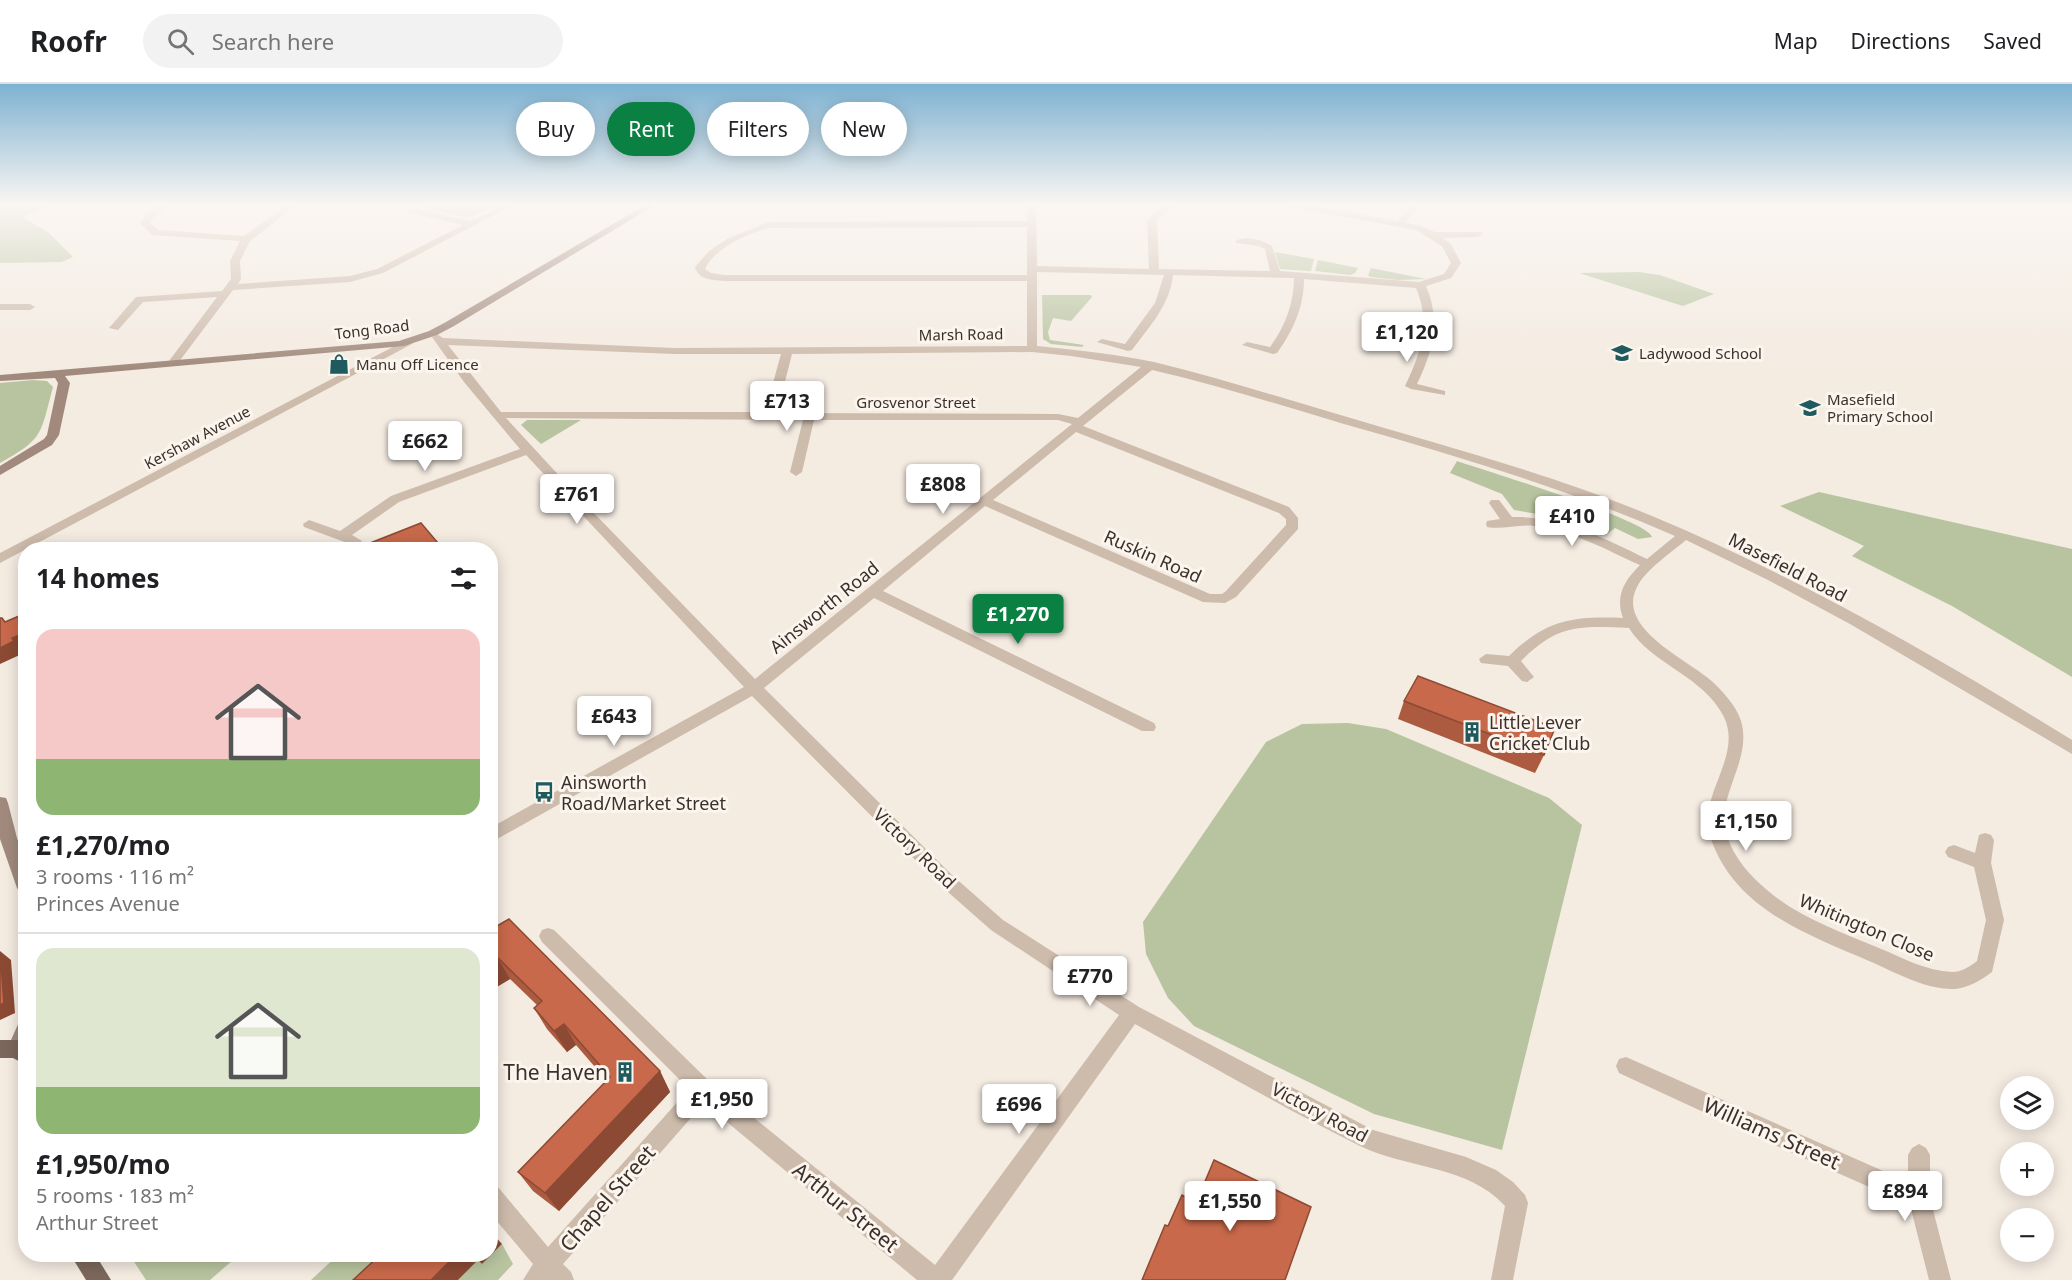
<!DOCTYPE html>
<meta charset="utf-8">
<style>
body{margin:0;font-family:"Noto Sans",sans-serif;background:#f2f2f2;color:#202124;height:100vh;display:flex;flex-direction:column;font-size:22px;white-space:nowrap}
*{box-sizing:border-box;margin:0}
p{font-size:20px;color:#757577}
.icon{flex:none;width:33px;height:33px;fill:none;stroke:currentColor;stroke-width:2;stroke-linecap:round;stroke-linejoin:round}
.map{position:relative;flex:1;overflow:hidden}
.side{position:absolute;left:18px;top:458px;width:480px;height:720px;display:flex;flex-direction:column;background:#fff;border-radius:24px;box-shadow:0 3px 15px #0003}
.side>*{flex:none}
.hud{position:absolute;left:516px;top:18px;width:570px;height:54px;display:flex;gap:12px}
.fabs{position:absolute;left:2000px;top:992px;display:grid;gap:12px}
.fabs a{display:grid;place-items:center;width:54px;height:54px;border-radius:50%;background:#fff;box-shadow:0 3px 15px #0003;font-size:30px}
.price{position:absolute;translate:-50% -51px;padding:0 14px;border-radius:6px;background:#fff;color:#222;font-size:20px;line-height:39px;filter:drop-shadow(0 2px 3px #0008)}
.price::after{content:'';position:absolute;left:50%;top:36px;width:18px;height:14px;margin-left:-9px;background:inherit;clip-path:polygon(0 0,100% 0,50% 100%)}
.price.on{background:#0b8043;color:#fff}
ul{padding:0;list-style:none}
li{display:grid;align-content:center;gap:12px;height:318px;padding:0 18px}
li+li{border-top:2px solid #e0e0e0}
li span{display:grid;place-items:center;height:186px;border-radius:18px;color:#555}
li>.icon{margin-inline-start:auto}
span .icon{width:108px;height:108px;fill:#fffc;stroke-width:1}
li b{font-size:26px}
h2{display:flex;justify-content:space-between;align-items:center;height:72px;padding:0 18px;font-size:26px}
.pill{padding:0 21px;border-radius:27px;background:#fff;box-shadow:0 3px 15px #0003;font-size:21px;line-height:54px}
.pill.on{background:#0b8043;color:#fff}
header{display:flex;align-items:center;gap:36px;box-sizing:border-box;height:84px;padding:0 30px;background:#fff;border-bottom:2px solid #e0e0e0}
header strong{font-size:28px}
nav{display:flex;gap:33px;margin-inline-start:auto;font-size:21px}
.search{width:420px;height:54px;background:#f2f2f2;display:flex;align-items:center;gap:15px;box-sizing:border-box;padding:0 21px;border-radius:33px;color:#757577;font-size:22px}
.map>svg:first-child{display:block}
.green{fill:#b8c4a0}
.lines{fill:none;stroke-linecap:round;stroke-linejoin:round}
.street{fill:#cdbbac;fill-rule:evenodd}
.secondary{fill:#a18a7d;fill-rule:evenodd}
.primary{fill:#7d675c;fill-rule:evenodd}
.wall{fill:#ac5a40}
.shaded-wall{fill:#8c4a34}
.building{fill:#c8694b;stroke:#8c4a34;stroke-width:1.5}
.labels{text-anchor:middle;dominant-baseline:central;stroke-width:6;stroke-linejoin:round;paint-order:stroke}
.far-street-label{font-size:15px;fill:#3b302b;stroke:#fbf5ee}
.far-poi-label{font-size:15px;fill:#3b302b;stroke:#fbf5ee;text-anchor:start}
.street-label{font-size:18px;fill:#3b302b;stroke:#fbf5ee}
.poi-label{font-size:18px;fill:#3b302b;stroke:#fbf5ee;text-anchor:start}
.near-poi-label{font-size:21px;fill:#3b302b;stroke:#fbf5ee;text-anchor:end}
.near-street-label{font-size:21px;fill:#3b302b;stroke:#fbf5ee}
</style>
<header>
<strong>Roofr</strong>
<div class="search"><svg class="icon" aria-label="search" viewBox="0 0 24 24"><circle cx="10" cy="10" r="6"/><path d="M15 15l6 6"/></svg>Search here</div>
<nav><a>Map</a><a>Directions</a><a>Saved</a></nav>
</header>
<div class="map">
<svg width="2072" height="1196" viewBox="0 0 2072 1196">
<rect width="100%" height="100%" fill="#f4ebe1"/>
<!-- green -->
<g class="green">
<polygon points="0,120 51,120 22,133 49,149 73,173 62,178 0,179"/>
<polygon points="430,120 498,120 473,132 466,133 425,124"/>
<polygon points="1275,168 1314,175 1311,187 1280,185"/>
<polygon points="1318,176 1358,184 1355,189 1350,191 1315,187"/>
<polygon points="1371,184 1426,195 1398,196 1370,193 1368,191"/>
<polygon points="1639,188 1660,191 1714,210 1683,222 1579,189"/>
<polygon points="1042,211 1091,211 1092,213 1071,237 1053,234 1048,248 1050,256 1084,261 1082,263 1051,260 1043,255"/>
<path d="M33,296L47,297L53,303C40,350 45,354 0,379V299Z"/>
<polygon points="527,336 581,336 541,360 521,341"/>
<path d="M1457,377C1483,386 1648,436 1652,453L1638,455L1615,444L1606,451L1567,435L1514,426L1502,410L1450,389Z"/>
<polygon points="1819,408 2072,465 2072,593 1952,522 1852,472 1864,462 1780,422"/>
<polygon points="1348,639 1386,645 1549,714 1582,741 1502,1066 1374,1030 1194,942 1168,914 1146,870 1143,838 1266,658 1302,640"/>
<polygon points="502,1160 513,1180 498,1196 458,1196 478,1176 482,1180"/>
<polygon points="129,1170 240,1170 210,1196 146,1196"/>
<polygon points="339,1170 410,1170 383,1196 311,1196"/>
</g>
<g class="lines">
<!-- street -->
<g class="street">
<polygon points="161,120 170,120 153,134 150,139 158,146 244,152 289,120 298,120 250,157 240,177 241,195 238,200 350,192 377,185 463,141 408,128 408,124 471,137 505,120 515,120 383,189 350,198 233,206 178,279 174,280 169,277 217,213 143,218 118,246 109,244 136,213 222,207 231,195 230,177 240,157 152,151 140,139 146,130"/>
<path d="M1028,120H1036L1037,182L1149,185L1147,136L1164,120H1173L1157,137L1159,185L1270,187L1265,165L1258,162L1237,159L1235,157C1246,151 1262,156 1272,162L1280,187L1419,198L1444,190L1451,179L1442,162L1416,146L1290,123L1286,120H1302L1397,137L1413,120H1421L1405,139L1422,142L1435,148H1481L1483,150L1478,153L1443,154L1451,160L1461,179L1451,194L1426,202C1441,237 1433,267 1417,300L1445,307V311L1411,305L1405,302C1421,269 1431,239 1416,204L1304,195C1304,223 1293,247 1277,269L1273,270L1242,261L1247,258L1270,263C1285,243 1294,219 1294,194L1173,191C1170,221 1149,243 1132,266L1128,267L1097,258L1102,255L1125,260L1155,219L1164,191L1037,188V262C1076,266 1116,270 1154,278C1215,293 1276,312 1337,330C1443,362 1549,389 1652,432C1798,493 1938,573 2072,656V670L1850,540L1768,496L1686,456C1671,469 1646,485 1637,503C1616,543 1684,574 1708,594C1721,605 1736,621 1741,637C1753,677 1714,713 1727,752C1734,774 1750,792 1767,806C1799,834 1841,848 1879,864C1903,874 1926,887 1952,888C1962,888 1969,883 1977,877L1986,836L1974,783L1948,773L1945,768L1948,763L1954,761L1975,769L1979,751L1985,749L1991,751L1994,756L1991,779L2004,836L1992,888C1981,896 1968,904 1955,905C1925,906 1895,888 1869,877C1806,850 1733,824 1710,752C1697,712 1743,673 1724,633C1704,592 1652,581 1629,544C1578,542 1558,540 1521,577L1534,593L1527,598L1522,597L1508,582L1481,579L1479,575L1486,570L1509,572C1546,536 1572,532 1623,534C1615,512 1624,497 1640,481C1606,466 1572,446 1534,442C1519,440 1502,446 1487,443L1486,440L1487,437L1500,435L1489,419L1491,416H1499L1512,433C1561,432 1604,454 1647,475L1675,452C1568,405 1457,372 1344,340C1280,321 1217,301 1152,286L1083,342L1289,423L1298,434V445L1236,513L1225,519L1203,518L985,422L883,507L1154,639L1156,643L1154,647H1142L874,514L764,604L952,791L1003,836L1139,923L1373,1046L1466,1073L1496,1086L1513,1098L1525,1111L1528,1119L1513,1196H1491L1505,1122C1468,1081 1407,1085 1360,1062C1284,1024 1210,981 1135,940L952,1196H917L704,1019L563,1180L571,1188L574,1196H523L533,1180L490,1129V1100L498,1103L548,1163L689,1005L542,858L539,852L542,846L548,844L554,846L710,998L935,1181L1119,931L991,846L940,801L752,612L490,759V744L744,603L526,371L399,418L352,451L362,457L360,460H350L304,443L303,440L309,436L340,447L391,412L520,365L464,298L432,253L437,250L443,254L675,264L1027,262V197H724C713,196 698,196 695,183L709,167L727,155L768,138L1027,137ZM1027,143V191H724L711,189L705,185C714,164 747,150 768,144ZM448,261L675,270H781L765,328H501ZM1032,268L1071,272L1141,283L1078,334L1058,330L777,329L792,270ZM506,334L803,336L790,388L796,392L802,388L814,336H1058L1072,340L755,595L589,424ZM1076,348L1279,429L1286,435V441L1226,507L1222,510H1210L993,416Z"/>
<polygon points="0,220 30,220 35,223 30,226 0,226"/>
<polygon points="408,255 413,258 412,260 0,479 0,469"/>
<polygon points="1626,973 1908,1098 1908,1071 1912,1064 1919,1060 1926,1064 1930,1071 1930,1114 1951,1196 1929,1196 1910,1121 1779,1063 1619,989 1616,982 1619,975"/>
</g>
<!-- secondary -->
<g class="secondary">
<polygon points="647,120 657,120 454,242 437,251 404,262 65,292 70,299 59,351 52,361 0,391 0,382 44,355 47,351 58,299 55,294 0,297 0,291 399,257 429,247 446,238"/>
<polygon points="0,713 6,714 8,719 17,754 26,779 26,811 20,809 17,804 0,755"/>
<polygon points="26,935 26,968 24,972 17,974 10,972 7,965 19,938"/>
</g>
<!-- primary -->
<g class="primary">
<polygon points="0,956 17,956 26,960 26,981 13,974 0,974"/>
<polygon points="70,1170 95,1170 111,1196 86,1196"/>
</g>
</g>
<!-- wall -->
<g class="wall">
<polygon points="1404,617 1544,671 1535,689 1398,635"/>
<polygon points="490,846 660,987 670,1008 559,1127 533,1107 518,1088 607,997 576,961 567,968 547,945 534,924 537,921 510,895 490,907"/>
</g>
<!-- shaded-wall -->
<g class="shaded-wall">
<polygon points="26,548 26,565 22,566 24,569 0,580 0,564 12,554"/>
<polygon points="0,867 11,876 15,929 0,936"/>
<polygon points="497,873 510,895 490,907 490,877"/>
<polygon points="564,940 576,961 567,968 554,947"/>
<polygon points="660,987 670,1008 559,1127 545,1109"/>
<polygon points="490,1147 502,1160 482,1180 478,1176 458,1196 431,1196 457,1170 490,1170"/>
</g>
<!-- building -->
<g class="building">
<polygon points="421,439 443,465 355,465"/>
<polygon points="24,530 26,532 26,548 12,554 14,557 0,564 0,534 2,534 5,538"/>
<polygon points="1418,592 1555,644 1544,671 1404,617"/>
<polygon points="509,835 660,987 545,1109 518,1088 610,993 564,940 554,947 534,924 542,917 497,873 490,877 490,846"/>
<polygon points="0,869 4,919 0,921"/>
<polygon points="1214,1076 1311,1123 1285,1196 1142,1196 1165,1141 1168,1142 1182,1111 1196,1119"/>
<polygon points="381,1170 457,1170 431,1196 353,1196"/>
</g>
<!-- sky -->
<linearGradient id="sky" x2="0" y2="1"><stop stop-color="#7eb2d2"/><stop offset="0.42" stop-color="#faf6f2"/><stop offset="1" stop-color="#faf6f2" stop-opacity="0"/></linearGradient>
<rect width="2072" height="287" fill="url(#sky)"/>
<!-- icons -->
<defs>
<g id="school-bare" transform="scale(1.62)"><path d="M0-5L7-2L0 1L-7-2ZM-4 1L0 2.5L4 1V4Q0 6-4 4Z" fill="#1f5a5e" stroke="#fbf5ee" stroke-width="2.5" paint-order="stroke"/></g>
<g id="shop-bare" transform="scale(1.62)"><path d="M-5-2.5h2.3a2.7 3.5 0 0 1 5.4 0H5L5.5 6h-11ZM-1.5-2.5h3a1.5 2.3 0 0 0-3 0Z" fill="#1f5a5e" stroke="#fbf5ee" stroke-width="2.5" paint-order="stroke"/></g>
<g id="building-bare" transform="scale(1.62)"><path d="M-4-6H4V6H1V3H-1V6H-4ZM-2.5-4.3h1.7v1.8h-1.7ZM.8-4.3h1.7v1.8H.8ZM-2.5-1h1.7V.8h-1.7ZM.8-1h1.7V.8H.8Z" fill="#1f5a5e" stroke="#fbf5ee" stroke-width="2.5" paint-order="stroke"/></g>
<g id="bus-bare" transform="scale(1.62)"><path d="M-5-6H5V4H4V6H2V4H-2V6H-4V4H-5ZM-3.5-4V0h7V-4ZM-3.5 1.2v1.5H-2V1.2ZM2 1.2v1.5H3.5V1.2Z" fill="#1f5a5e" stroke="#fbf5ee" stroke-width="2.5" paint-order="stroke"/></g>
</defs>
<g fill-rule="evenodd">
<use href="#school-bare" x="1622" y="269"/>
<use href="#shop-bare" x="339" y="280"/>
<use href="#school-bare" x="1810" y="324"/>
<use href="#building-bare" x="1472" y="648"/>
<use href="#bus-bare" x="544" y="708"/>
<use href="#building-bare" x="625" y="988"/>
</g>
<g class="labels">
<!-- far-street labels -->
<g class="far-street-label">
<text transform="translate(372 245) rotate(-7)">Tong Road</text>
<text transform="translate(961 250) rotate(-1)">Marsh Road</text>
<text x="916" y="318">Grosvenor Street</text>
<text transform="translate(197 353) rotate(-28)">Kershaw Avenue</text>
</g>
<!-- far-poi labels -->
<g class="far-poi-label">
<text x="1639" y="269">Ladywood School</text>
<text x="356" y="280">Manu Off Licence</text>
<text x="1827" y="315">Masefield<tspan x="1827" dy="17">Primary School</tspan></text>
</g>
<!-- street labels -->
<g class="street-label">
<text transform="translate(1153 472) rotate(24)">Ruskin Road</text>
<text transform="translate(1788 483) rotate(27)">Masefield Road</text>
<text transform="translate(824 523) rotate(-39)">Ainsworth Road</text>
<text transform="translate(915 764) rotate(44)">Victory Road</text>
<text transform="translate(1867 843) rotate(23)">Whitington Close</text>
<text transform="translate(1320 1028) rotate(28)">Victory Road</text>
</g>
<!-- poi labels -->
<g class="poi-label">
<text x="1489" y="638">Little Lever<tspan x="1489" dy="21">Cricket Club</tspan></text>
<text x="561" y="698">Ainsworth<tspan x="561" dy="21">Road/Market Street</tspan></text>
</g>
<!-- near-poi labels -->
<g class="near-poi-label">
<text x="608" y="988">The Haven</text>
</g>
<!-- near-street labels -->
<g class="near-street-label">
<text transform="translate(1772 1049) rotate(24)">Williams Street</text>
<text transform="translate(607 1114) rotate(-49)">Chapel Street</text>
<text transform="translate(846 1123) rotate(39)">Arthur Street</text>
</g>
</g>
</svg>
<div class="fabs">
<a><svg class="icon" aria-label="layers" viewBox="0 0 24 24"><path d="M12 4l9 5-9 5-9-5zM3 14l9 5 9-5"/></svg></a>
<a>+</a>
<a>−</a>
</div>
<b class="price" style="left:1407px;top:279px">£1,120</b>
<b class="price" style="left:787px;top:348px">£713</b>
<b class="price" style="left:425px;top:388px">£662</b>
<b class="price" style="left:943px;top:431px">£808</b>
<b class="price" style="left:577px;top:441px">£761</b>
<b class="price" style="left:1572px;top:463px">£410</b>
<b class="price on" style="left:1018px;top:561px">£1,270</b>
<b class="price" style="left:614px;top:663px">£643</b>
<b class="price" style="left:1746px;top:768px">£1,150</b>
<b class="price" style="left:1090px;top:923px">£770</b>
<b class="price" style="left:722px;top:1046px">£1,950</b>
<b class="price" style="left:1019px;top:1051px">£696</b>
<b class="price" style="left:1905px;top:1138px">£894</b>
<b class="price" style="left:1230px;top:1148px">£1,550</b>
<div class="hud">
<a class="pill">Buy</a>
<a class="pill on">Rent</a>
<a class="pill">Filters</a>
<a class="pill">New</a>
</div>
<section class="side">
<h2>14 homes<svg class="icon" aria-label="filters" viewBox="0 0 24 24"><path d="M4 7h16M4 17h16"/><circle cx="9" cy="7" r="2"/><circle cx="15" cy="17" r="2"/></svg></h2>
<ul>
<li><span style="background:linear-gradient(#f6c9c9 70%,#8fb573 0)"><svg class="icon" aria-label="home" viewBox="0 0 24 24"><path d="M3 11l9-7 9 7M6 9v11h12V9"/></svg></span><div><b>£1,270/mo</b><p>3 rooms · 116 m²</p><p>Princes Avenue</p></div></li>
<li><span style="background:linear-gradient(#dfe7d0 75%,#8fb573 0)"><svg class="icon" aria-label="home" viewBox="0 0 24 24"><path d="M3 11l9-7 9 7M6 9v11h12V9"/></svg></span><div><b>£1,950/mo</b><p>5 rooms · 183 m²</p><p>Arthur Street</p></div></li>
</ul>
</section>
</div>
